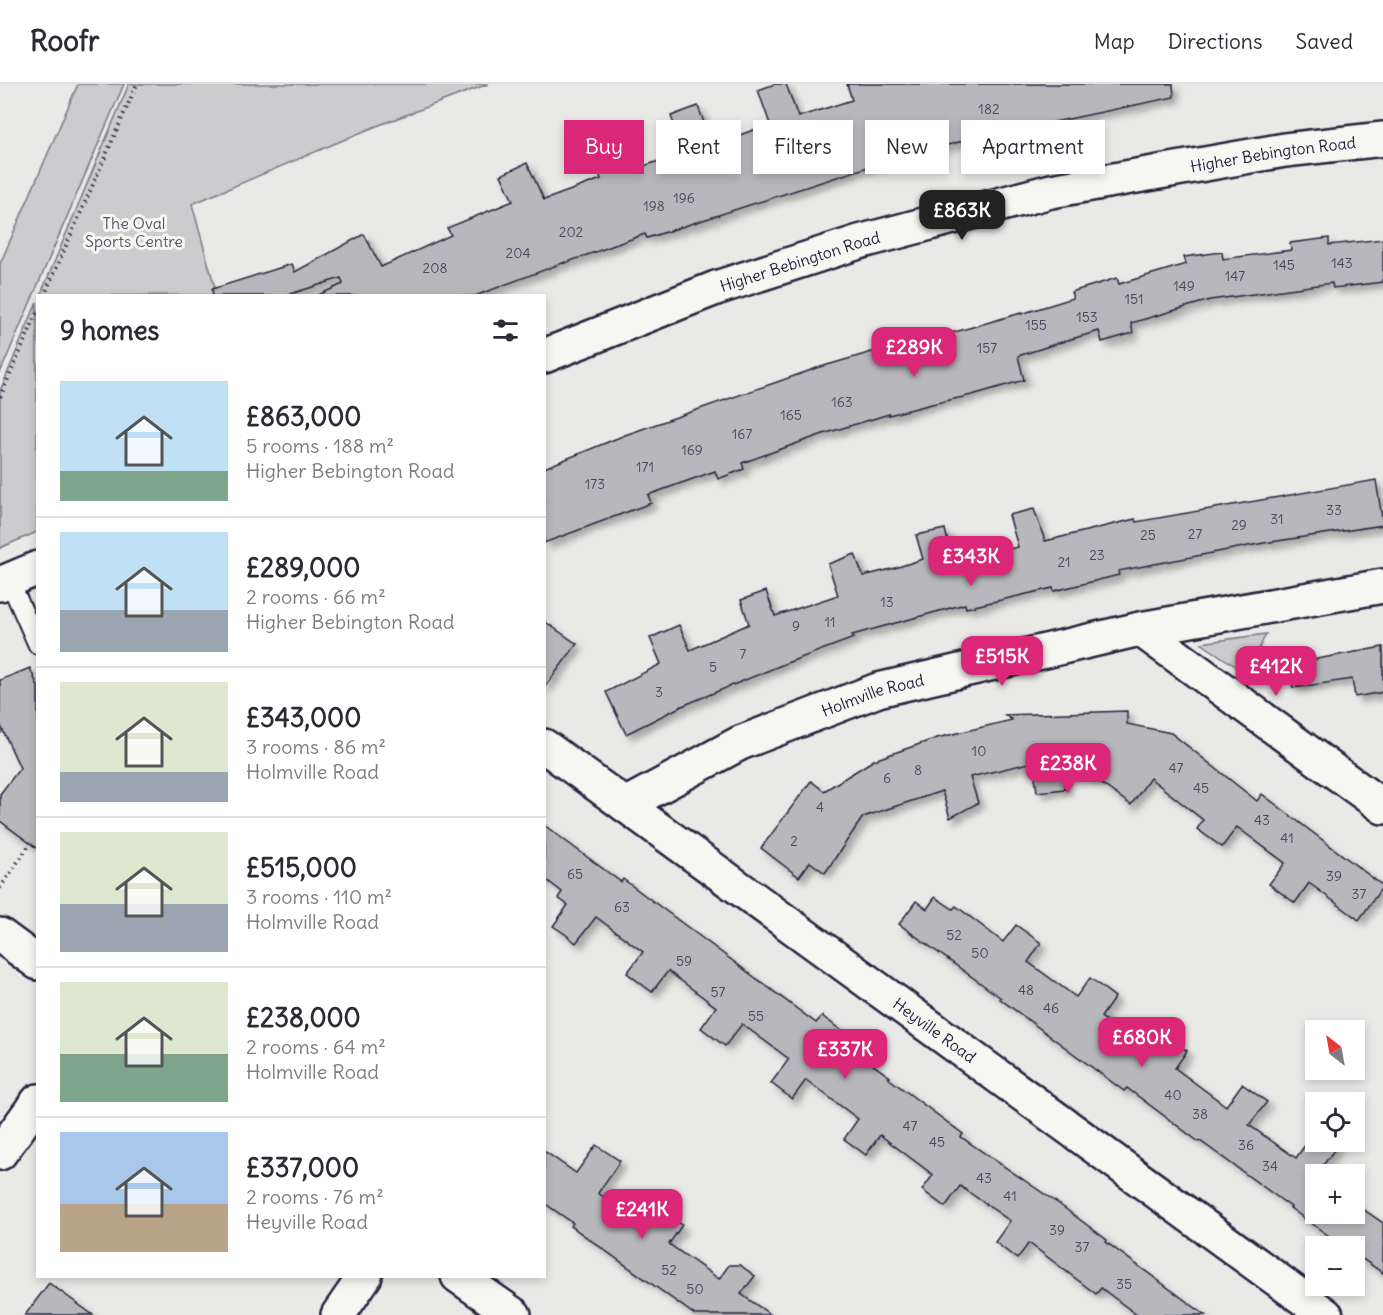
<!DOCTYPE html>
<meta charset="utf-8">
<style>
body{margin:0;font-family:Delius,sans-serif;background:#f7f7f7;color:#2b2b33;height:100vh;display:flex;flex-direction:column;font-size:22px;white-space:nowrap}
*{box-sizing:border-box;margin:0}
p{font-size:20px;color:#7c7c81}
.icon{flex:none;width:33px;height:33px;fill:none;stroke:currentColor;stroke-width:2;stroke-linecap:round;stroke-linejoin:round}
.map{position:relative;flex:1;overflow:hidden}
.sheet{position:absolute;left:36px;top:210px;width:510px;height:984px;display:flex;flex-direction:column;background:#fff;border-radius:0px;box-shadow:0 3px 9px #0003}
.sheet>*{flex:none}
.top-card{position:absolute;left:564px;top:36px;width:570px;height:54px;display:flex;gap:12px}
.needle{width:39px;rotate:329deg}
.tools{position:absolute;left:1305px;top:936px;display:grid;gap:12px}
.tools a{display:grid;place-items:center;width:60px;height:60px;border-radius:0px;background:#fff;box-shadow:0 3px 9px #0003;font-size:30px}
.price{position:absolute;translate:-50% -51px;padding:0 14px;border-radius:12px;background:#db2777;color:#fff;font-size:20px;line-height:39px;filter:drop-shadow(0 2px 3px #0008)}
.price::after{content:'';position:absolute;left:50%;top:36px;width:18px;height:14px;margin-left:-9px;background:inherit;clip-path:polygon(0 0,100% 0,50% 100%)}
.price.current{background:#222;color:#fff}
ul{padding:0;list-style:none}
li{display:flex;align-items:center;gap:18px;height:150px;padding:0 24px}
li+li{border-top:2px solid #e1e1e2}
li span{display:grid;place-items:center;flex:none;width:168px;height:120px;border-radius:0px;color:#555}
li>.icon{margin-inline-start:auto}
span .icon{width:72px;height:72px;fill:#fffc;stroke-width:1}
li b{font-size:26px}
h2{display:flex;justify-content:space-between;align-items:center;height:72px;padding:0 24px;font-size:26px}
.chip{padding:0 21px;border-radius:0px;background:#fff;box-shadow:0 3px 9px #0003;font-size:21px;line-height:54px}
.chip.current{background:#db2777;color:#fff}
header{display:flex;align-items:center;gap:36px;box-sizing:border-box;height:84px;padding:0 30px;background:#fff;border-bottom:2px solid #e1e1e2}
header strong{font-size:28px}
nav{display:flex;gap:33px;margin-inline-start:auto;font-size:21px}
.map>svg:first-child{display:block}
.green{fill:#ccccce;stroke:#777784;stroke-width:1.5}
.building{fill:#b8b8bc;stroke:#22223b;stroke-width:1.5;filter:url(#shadow)}
.lines{fill:none;stroke-linecap:round;stroke-linejoin:round}
.service-casing{stroke:#22223b;stroke-width:22}
.minor-casing{stroke:#22223b;stroke-width:38}
.tertiary-casing{stroke:#22223b;stroke-width:38}
.path{stroke:#22223b;stroke-width:4;stroke-dasharray:1.5 4.5;stroke-linecap:butt}
.service{stroke:#f6f6f2;stroke-width:18}
.minor{stroke:#f6f6f2;stroke-width:33}
.tertiary{stroke:#f6f6f2;stroke-width:33}
.labels{text-anchor:middle;dominant-baseline:central;stroke-width:6;stroke-linejoin:round;paint-order:stroke}
.number-label{font-size:14px;fill:#48485b}
.street-label{font-size:16px;fill:#22223b;stroke:#f6f6f2}
.park-label{font-size:16px;fill:#555567;stroke:#f6f6f2}
</style>
<header>
<strong>Roofr</strong>
<nav><a>Map</a><a>Directions</a><a>Saved</a></nav>
</header>
<div class="map">
<svg width="1383" height="1231" viewBox="0 0 1383 1231">
<defs>
<filter id="shadow"><feDropShadow dx="5.5" dy="5.5" stdDeviation="3" flood-color="#0004"/></filter>
</defs>
<rect width="100%" height="100%" fill="#e9e9e7"/>
<filter id="ink" filterUnits="userSpaceOnUse"><feTurbulence type="fractalNoise" baseFrequency=".0167" numOctaves="2"/><feDisplacementMap in="SourceGraphic" scale="12" xChannelSelector="R" yChannelSelector="G"/><feConvolveMatrix kernelMatrix="1 2 1 2 8 2 1 2 1" color-interpolation-filters="sRGB"/></filter>
<g filter="url(#ink)">
<!-- green -->
<g class="green">
<polygon points="78,0 124,0 0,289 0,180"/>
<polygon points="129,0 488,0 374,43 192,120 217,211 40,212"/>
<polygon points="37,218 37,448 0,464 0,307"/>
<polygon points="1266,550 1247,590 1201,559"/>
</g>
<!-- building -->
<g class="building">
<polygon points="775,0 786,0 798,33 852,16 847,0 1173,0 1174,13 963,57 893,75 647,154 645,150 565,179 565,178 475,212 316,212 343,200 341,194 284,212 213,212 212,205 292,180 295,188 364,150 381,183 451,151 447,144 513,117 501,91 527,79 544,116 601,95 588,59 615,49 628,87 684,69 671,32 698,22 712,61 770,40 758,6"/>
<polygon points="1329,154 1329,161 1383,155 1383,198 1333,204 1332,199 1210,216 1131,239 1133,249 1102,258 1099,247 1068,256 1018,272 1024,296 972,311 932,320 889,331 889,330 823,350 742,379 744,385 718,395 715,387 648,411 651,419 544,459 544,384 625,351 817,284 889,263 889,264 955,248 1021,229 1021,230 1073,214 1071,208 1117,194 1119,200 1186,180 1184,173 1222,168 1223,175 1291,166 1290,159"/>
<polygon points="1376,396 1383,441 1264,459 1118,487 1119,491 1054,507 1053,504 966,524 965,520 852,551 854,554 784,580 682,622 626,650 606,608 661,580 650,554 679,541 690,566 749,540 741,516 766,507 775,532 838,511 828,480 855,470 863,492 895,484 923,475 916,451 945,445 952,478 1018,463 1009,431 1034,425 1045,457 1135,435 1136,438"/>
<polygon points="544,537 577,560 544,604"/>
<polygon points="1383,563 1383,608 1355,613 1352,595 1293,604 1289,580"/>
<polygon points="30,584 38,603 38,765 0,737 0,710 20,684 0,640 0,596"/>
<polygon points="1127,627 1127,640 1171,649 1257,717 1262,710 1383,802 1359,836 1309,799 1295,819 1269,800 1285,779 1237,743 1222,763 1197,745 1203,736 1150,694 1131,721 1060,670 1065,705 1037,708 1033,678 970,693 978,719 950,734 942,707 863,733 825,789 810,778 799,793 761,764 811,697 824,707 874,676 937,654 1012,636 1005,631"/>
<polygon points="544,741 621,798 623,795 816,939 822,932 842,947 837,955 890,993 888,994 963,1050 961,1053 1059,1120 1107,1156 1106,1158 1205,1231 1137,1231 1101,1204 1096,1210 1029,1159 1017,1175 995,1158 1010,1137 960,1102 945,1123 922,1106 933,1091 880,1051 866,1071 844,1055 858,1035 806,996 792,1015 771,999 789,975 742,940 725,962 701,944 716,923 668,887 652,908 627,889 643,868 596,833 576,859 565,850 553,842 568,821 558,814 562,808 544,794"/>
<polygon points="935,813 953,825 956,822 1003,858 1016,841 1041,859 1028,878 1076,913 1090,894 1115,913 1101,933 1149,968 1162,949 1187,967 1175,984 1226,1022 1242,1000 1267,1018 1249,1041 1296,1074 1315,1047 1316,1058 1331,1058 1337,1062 1317,1090 1316,1090 1316,1130 1354,1130 1354,1119 1383,1139 1383,1189 1354,1169 1354,1162 1346,1162 1343,1161 1343,1162 1290,1124 1291,1123 1200,1057 1199,1058 1127,1004 1124,1007 1000,915 1001,914 899,840 916,817 927,825"/>
<polygon points="596,1061 620,1077 598,1109 647,1144 661,1125 682,1141 669,1160 719,1195 729,1181 740,1181 755,1192 741,1210 771,1231 695,1231 571,1142 573,1139 544,1119 544,1067 576,1089"/>
<polygon points="49,1199 93,1231 25,1231"/>
</g>
<g class="lines">
<!-- service casing -->
<g class="service-casing">
<polyline id="service" points="9,496 38,561"/>
</g>
<!-- minor casing -->
<g class="minor-casing">
<g id="minor">
<path id="s1" d="M544,272L716,204L859,158L1051,107L1285,66L1383,55"/>
<polyline points="0,500 38,484"/>
<polyline points="1140,545 1383,723"/>
<path id="s2" d="M544,662L1326,1231"/>
<path id="s3" d="M625,721L740,659L878,606L1140,545L1383,502"/>
<polyline points="0,1069 38,1017"/>
<polyline points="338,1231 365,1192"/>
</g>
</g>
<!-- tertiary casing -->
<g class="tertiary-casing">
<g id="tertiary">
<polyline points="0,851 38,879"/>
<polyline points="458,1192 514,1231"/>
</g>
</g>
<!-- path -->
<g class="path">
<polyline points="44,212 137,0"/>
<polyline points="0,313 38,227"/>
<polyline points="0,648 3,646"/>
<polyline points="0,804 30,760"/>
</g>
<!-- service -->
<use href="#service" class="service"/>
<!-- minor -->
<use href="#minor" class="minor"/>
<!-- tertiary -->
<use href="#tertiary" class="tertiary"/>
</g>
</g>
<g class="labels">
<!-- number labels -->
<g class="number-label">
<text x="989" y="25">182</text>
<text x="684" y="114">196</text>
<text x="654" y="122">198</text>
<text x="571" y="148">202</text>
<text x="518" y="169">204</text>
<text x="1342" y="179">143</text>
<text x="1284" y="181">145</text>
<text x="435" y="184">208</text>
<text x="1235" y="192">147</text>
<text x="1184" y="202">149</text>
<text x="1134" y="215">151</text>
<text x="1087" y="233">153</text>
<text x="1036" y="241">155</text>
<text x="987" y="264">157</text>
<text x="842" y="318">163</text>
<text x="791" y="331">165</text>
<text x="742" y="350">167</text>
<text x="692" y="366">169</text>
<text x="645" y="383">171</text>
<text x="595" y="400">173</text>
<text x="1334" y="426">33</text>
<text x="1277" y="435">31</text>
<text x="1239" y="441">29</text>
<text x="1195" y="450">27</text>
<text x="1148" y="451">25</text>
<text x="1097" y="471">23</text>
<text x="1064" y="478">21</text>
<text x="887" y="518">13</text>
<text x="830" y="538">11</text>
<text x="796" y="542">9</text>
<text x="743" y="570">7</text>
<text x="713" y="583">5</text>
<text x="659" y="608">3</text>
<text x="979" y="667">10</text>
<text x="1176" y="684">47</text>
<text x="918" y="686">8</text>
<text x="887" y="694">6</text>
<text x="1201" y="704">45</text>
<text x="820" y="723">4</text>
<text x="1262" y="736">43</text>
<text x="1287" y="754">41</text>
<text x="794" y="757">2</text>
<text x="575" y="790">65</text>
<text x="1334" y="792">39</text>
<text x="1359" y="810">37</text>
<text x="622" y="823">63</text>
<text x="954" y="851">52</text>
<text x="980" y="869">50</text>
<text x="684" y="877">59</text>
<text x="1026" y="906">48</text>
<text x="718" y="908">57</text>
<text x="1051" y="924">46</text>
<text x="756" y="932">55</text>
<text x="1173" y="1011">40</text>
<text x="1200" y="1030">38</text>
<text x="910" y="1042">47</text>
<text x="937" y="1058">45</text>
<text x="1246" y="1061">36</text>
<text x="1270" y="1082">34</text>
<text x="984" y="1094">43</text>
<text x="1010" y="1112">41</text>
<text x="1057" y="1146">39</text>
<text x="1082" y="1163">37</text>
<text x="669" y="1186">52</text>
<text x="1124" y="1200">35</text>
<text x="695" y="1205">50</text>
</g>
<!-- street labels -->
<g class="street-label">
<text stroke="none"><textPath href="#s1" startOffset="759">Higher Bebington Road</textPath></text>
<text stroke="none"><textPath href="#s1" startOffset="273">Higher Bebington Road</textPath></text>
<text stroke="none"><textPath href="#s3" startOffset="272">Holmville Road</textPath></text>
<text stroke="none"><textPath href="#s2" startOffset="483">Heyville Road</textPath></text>
</g>
<!-- park labels -->
<g class="park-label">
<text x="134" y="139">The Oval<tspan x="134" dy="18">Sports Centre</tspan></text>
</g>
</g>
</svg>
<div class="tools">
<a><svg class="needle" viewBox="-14 -14 28 28"><path d="M0-13l5 13h-10z" fill="#e53935"/><path d="M0 13l5-13h-10z" fill="#7c7c81"/></svg></a>
<a><svg class="icon" aria-label="locate" viewBox="0 0 24 24"><circle cx="12" cy="12" r="6"/><path d="M12 2v4M12 18v4M2 12h4M18 12h4"/></svg></a>
<a>+</a>
<a>−</a>
</div>
<b class="price current" style="left:962px;top:157px">£863K</b>
<b class="price" style="left:914px;top:294px">£289K</b>
<b class="price" style="left:971px;top:503px">£343K</b>
<b class="price" style="left:1002px;top:603px">£515K</b>
<b class="price" style="left:1276px;top:613px">£412K</b>
<b class="price" style="left:1068px;top:710px">£238K</b>
<b class="price" style="left:1142px;top:984px">£680K</b>
<b class="price" style="left:845px;top:996px">£337K</b>
<b class="price" style="left:642px;top:1156px">£241K</b>
<div class="top-card">
<a class="chip current">Buy</a>
<a class="chip">Rent</a>
<a class="chip">Filters</a>
<a class="chip">New</a>
<a class="chip">Apartment</a>
</div>
<section class="sheet">
<h2>9 homes<svg class="icon" aria-label="filters" viewBox="0 0 24 24"><path d="M4 7h16M4 17h16"/><circle cx="9" cy="7" r="2"/><circle cx="15" cy="17" r="2"/></svg></h2>
<ul>
<li><span style="background:linear-gradient(#bfe0f5 75%,#7fa58c 0)"><svg class="icon" aria-label="home" viewBox="0 0 24 24"><path d="M3 11l9-7 9 7M6 9v11h12V9"/></svg></span><div><b>£863,000</b><p>5 rooms · 188 m²</p><p>Higher Bebington Road</p></div></li>
<li><span style="background:linear-gradient(#bfe0f5 65%,#9aa5b1 0)"><svg class="icon" aria-label="home" viewBox="0 0 24 24"><path d="M3 11l9-7 9 7M6 9v11h12V9"/></svg></span><div><b>£289,000</b><p>2 rooms · 66 m²</p><p>Higher Bebington Road</p></div></li>
<li><span style="background:linear-gradient(#dfe7d0 75%,#9aa5b1 0)"><svg class="icon" aria-label="home" viewBox="0 0 24 24"><path d="M3 11l9-7 9 7M6 9v11h12V9"/></svg></span><div><b>£343,000</b><p>3 rooms · 86 m²</p><p>Holmville Road</p></div></li>
<li><span style="background:linear-gradient(#dfe7d0 60%,#9aa5b1 0)"><svg class="icon" aria-label="home" viewBox="0 0 24 24"><path d="M3 11l9-7 9 7M6 9v11h12V9"/></svg></span><div><b>£515,000</b><p>3 rooms · 110 m²</p><p>Holmville Road</p></div></li>
<li><span style="background:linear-gradient(#dfe7d0 60%,#7fa58c 0)"><svg class="icon" aria-label="home" viewBox="0 0 24 24"><path d="M3 11l9-7 9 7M6 9v11h12V9"/></svg></span><div><b>£238,000</b><p>2 rooms · 64 m²</p><p>Holmville Road</p></div></li>
<li><span style="background:linear-gradient(#a9c7e8 60%,#b9a48a 0)"><svg class="icon" aria-label="home" viewBox="0 0 24 24"><path d="M3 11l9-7 9 7M6 9v11h12V9"/></svg></span><div><b>£337,000</b><p>2 rooms · 76 m²</p><p>Heyville Road</p></div></li>
</ul>
</section>
</div>
